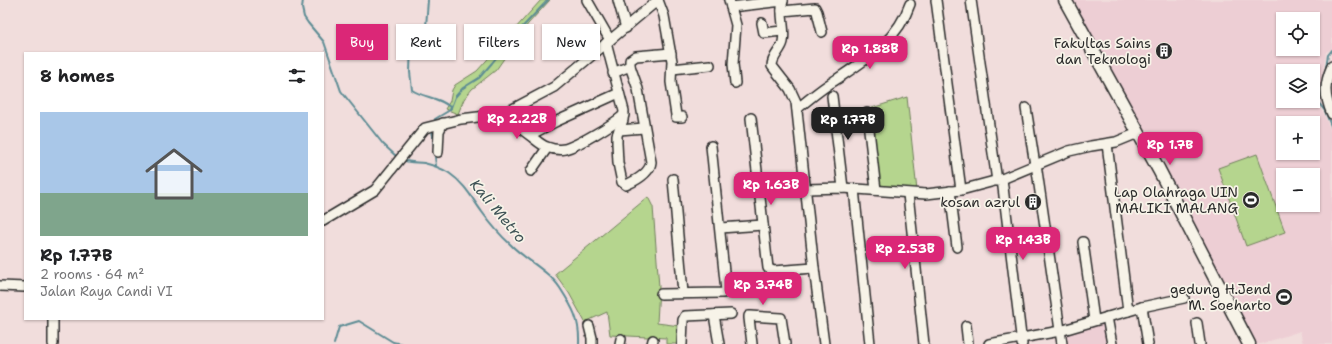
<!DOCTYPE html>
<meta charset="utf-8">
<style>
body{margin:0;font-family:"Shantell Sans",sans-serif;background:#f2f2f2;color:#202124;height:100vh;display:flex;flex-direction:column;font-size:15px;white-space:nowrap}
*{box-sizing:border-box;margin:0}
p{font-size:13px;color:#757577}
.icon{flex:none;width:22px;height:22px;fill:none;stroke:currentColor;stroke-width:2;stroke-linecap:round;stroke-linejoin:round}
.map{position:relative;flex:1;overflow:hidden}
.panel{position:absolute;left:24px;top:52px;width:300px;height:268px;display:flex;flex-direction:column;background:#fff;border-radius:0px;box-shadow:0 1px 3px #0004}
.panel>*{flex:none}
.banner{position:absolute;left:336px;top:24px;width:380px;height:36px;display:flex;gap:8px}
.tools{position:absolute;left:1276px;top:12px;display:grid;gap:8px}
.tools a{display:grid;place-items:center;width:44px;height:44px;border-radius:0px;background:#fff;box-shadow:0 1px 3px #0004;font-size:20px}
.price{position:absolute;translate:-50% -34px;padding:0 9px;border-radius:8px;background:#db2777;color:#fff;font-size:13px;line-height:26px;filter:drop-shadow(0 1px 2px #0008)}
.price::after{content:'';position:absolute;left:50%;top:24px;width:12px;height:9px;margin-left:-6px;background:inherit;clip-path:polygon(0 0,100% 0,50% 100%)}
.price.on{background:#222;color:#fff}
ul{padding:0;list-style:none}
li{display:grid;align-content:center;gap:8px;height:212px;padding:0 16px}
li span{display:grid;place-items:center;height:124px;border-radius:0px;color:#555}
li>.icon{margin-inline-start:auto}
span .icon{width:72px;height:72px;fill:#fffc;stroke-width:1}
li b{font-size:17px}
h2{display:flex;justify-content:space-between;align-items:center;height:48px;padding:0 16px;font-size:17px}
.chip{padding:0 14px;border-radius:0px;background:#fff;box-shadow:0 1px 3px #0004;font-size:14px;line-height:36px}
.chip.on{background:#db2777;color:#fff}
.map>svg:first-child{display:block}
.built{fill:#edced4;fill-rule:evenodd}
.green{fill:#b5d58e;stroke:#70805c}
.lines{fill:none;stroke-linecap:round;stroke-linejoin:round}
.stream{stroke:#5d8c94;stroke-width:2}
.minor-casing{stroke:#2b2b2b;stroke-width:12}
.secondary-casing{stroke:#2b2b2b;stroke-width:15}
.minor{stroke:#f7f3e8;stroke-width:9}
.secondary{stroke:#f7f3e8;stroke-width:12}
.labels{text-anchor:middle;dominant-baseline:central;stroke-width:3.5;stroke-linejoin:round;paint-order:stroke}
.poi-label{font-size:14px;fill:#2b2b2b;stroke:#f7f3e8;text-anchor:end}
.water-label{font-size:15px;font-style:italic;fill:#405457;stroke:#f7f3e8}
</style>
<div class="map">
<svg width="1332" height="344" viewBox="0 0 1332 344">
<rect width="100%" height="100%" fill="#f1dddc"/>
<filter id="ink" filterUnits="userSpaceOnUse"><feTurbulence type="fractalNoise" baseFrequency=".025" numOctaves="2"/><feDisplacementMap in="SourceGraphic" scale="8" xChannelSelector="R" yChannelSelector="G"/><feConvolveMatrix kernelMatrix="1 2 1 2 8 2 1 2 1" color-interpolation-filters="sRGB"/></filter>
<g filter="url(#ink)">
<!-- built -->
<g class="built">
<path d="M1068,0H1332V49L1326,52L1317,106L1323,112L1332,134V344H1303L1300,331L1260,344H1254L1173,184ZM1283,19H1313V49H1283ZM1283,71H1313V101H1283ZM1283,123H1313V153H1283ZM1283,175H1313V205H1283Z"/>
<polygon points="1104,320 1108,344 1067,344 1065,332"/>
</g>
<!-- green -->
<g class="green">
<polygon points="541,0 550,0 528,24 496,70 472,89 464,99 458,114 445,109 450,101 452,90 455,85 477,71"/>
<polygon points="907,97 917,191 879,186 872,108"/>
<polygon points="1257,154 1285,232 1246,246 1218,168"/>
<polygon points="648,197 653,207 659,287 657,323 680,326 679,344 666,344 666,338 610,335 607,312 585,322 569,293 555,274"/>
</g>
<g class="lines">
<!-- stream -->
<g class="stream">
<polyline points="303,0 302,8 304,17 308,23 324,42 341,91 383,144 397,157"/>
<path d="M428,0L425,40L412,42L411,44L410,72L412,90C424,98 440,97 451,108"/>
<polyline points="1325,73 1328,55 1332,50"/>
<polyline points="1322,85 1318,102 1325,111 1332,128"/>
<polyline points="434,123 435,119 450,110 455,97 463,88 479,78 492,63 512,38 548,0"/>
<polyline points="432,129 436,166"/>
<path d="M403,160C409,163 417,162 424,163C432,165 441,168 449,173C464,183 472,198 482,212C490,223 500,235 510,244C524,259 549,271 560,288C573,308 580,320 579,344"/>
<polyline points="334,344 339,327 359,321 393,342 402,344"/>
</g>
<!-- minor casing -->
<g class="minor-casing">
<g id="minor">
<polyline points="587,0 610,40"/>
<polyline points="618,0 626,28"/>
<polyline points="658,0 664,16 669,44 672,61 671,82 676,115 676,117 682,117"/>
<polyline points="729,0 736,25 733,64 735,83"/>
<path d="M783,0C779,14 786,29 783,42C781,51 772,56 772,66L790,89L796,102L814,268L824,344"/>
<polyline points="936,0 961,190"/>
<polyline points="971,0 997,181"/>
<polyline points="731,7 783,1"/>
<polyline points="782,11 815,8 817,12 822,32"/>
<polyline points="762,23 764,33 782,31"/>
<path d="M606,43L624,111L623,120L617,135V143L618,163L622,182L626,185C635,181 650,173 651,162L638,89L630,66L613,73"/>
<polyline points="630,66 630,60 636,56 671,53"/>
<path d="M1332,66C1324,84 1324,95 1332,114"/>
<polyline points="672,69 710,65"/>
<polyline points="832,96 843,188"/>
<polyline points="1026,108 1035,165"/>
<path d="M797,109C809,99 821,89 834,81C865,60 897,42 910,4"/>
<path d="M510,111C515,123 521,130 532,137C536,140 541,145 547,147C552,149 560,150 565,149C579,145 612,125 624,115"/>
<polyline points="867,113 876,190"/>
<polyline points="751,118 768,268 773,271 814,268"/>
<polyline points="619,130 644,128"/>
<polyline points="530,135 555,122 619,93"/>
<polyline points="1107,144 1128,311"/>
<polyline points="438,152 439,131 443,123"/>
<polyline points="1036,164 1062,344"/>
<polyline points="531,171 547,148"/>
<polyline points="673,179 683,293"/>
<polyline points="1002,179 1022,344"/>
<polyline points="806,189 843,188 926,194 961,190 1002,179 1069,151 1091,146 1116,142 1138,133"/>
<polyline points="854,189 870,344"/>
<polyline points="950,191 957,247"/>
<polyline points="908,194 924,344"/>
<polyline points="323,221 375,190 425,128 461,119 503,114 554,87 658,0"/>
<polyline points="720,228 763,225"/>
<polyline points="1083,242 1094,320"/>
<polyline points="0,286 25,287"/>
<polyline points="661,294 723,293 726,291 711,146"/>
<polyline points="1142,307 1148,344"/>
<polyline points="714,315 719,344"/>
<polyline points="1107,317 1112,344"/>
<polyline points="53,319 53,344"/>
<polyline points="1197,323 1200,344"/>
<polyline points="589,326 592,338 592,344"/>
<polyline points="966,326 968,344"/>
<polyline points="620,344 621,339"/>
<polyline points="652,344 653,340"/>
<polyline points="682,344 683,320 685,316 731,314"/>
<polyline points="752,344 749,318 749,316 751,316 781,318 785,344"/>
<polyline points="989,344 1060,331 1142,307 1184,298"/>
</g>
</g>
<!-- secondary casing -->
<g class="secondary-casing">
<polyline id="secondary" points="1065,0 1159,170 1249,344"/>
</g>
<!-- minor -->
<use href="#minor" class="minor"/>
<!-- secondary -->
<use href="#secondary" class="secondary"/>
</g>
</g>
<!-- icons -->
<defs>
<g id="building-disc" transform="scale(0.9)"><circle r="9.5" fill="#2b2b2b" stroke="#f7f3e8"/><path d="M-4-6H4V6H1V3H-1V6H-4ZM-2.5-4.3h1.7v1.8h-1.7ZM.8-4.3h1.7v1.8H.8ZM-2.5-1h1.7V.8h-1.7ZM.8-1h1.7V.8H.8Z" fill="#fff"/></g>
<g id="stadium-disc" transform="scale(0.9)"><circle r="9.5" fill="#2b2b2b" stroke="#f7f3e8"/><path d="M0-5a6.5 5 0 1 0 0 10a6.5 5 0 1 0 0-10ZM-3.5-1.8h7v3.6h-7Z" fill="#fff"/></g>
</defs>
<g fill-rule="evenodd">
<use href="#building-disc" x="1164" y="51"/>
<use href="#stadium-disc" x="1251" y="200"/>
<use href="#building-disc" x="1033" y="202"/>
<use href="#stadium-disc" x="1284" y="297"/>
</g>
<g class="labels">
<!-- poi labels -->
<g class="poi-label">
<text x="1151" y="43">Fakultas Sains<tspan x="1151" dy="16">dan Teknologi</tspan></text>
<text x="1238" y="192">Lap Olahraga UIN<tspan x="1238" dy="16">MALIKI MALANG</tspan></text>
<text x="1020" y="202">kosan azrul</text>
<text x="1271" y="289">gedung H.Jend<tspan x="1271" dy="16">M. Soeharto</tspan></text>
</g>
<!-- water labels -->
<g class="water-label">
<text transform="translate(498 211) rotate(50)">Kali Metro</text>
</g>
</g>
</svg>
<div class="tools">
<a><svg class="icon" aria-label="locate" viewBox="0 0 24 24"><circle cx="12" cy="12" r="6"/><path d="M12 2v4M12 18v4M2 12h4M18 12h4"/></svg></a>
<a><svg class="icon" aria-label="layers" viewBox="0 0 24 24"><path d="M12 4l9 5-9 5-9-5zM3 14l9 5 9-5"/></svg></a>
<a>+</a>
<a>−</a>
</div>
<b class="price" style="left:870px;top:70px">Rp 1.88B</b>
<b class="price" style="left:517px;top:140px">Rp 2.22B</b>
<b class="price on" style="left:848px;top:141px">Rp 1.77B</b>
<b class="price" style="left:1170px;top:166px">Rp 1.7B</b>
<b class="price" style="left:771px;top:206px">Rp 1.63B</b>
<b class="price" style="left:1023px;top:261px">Rp 1.43B</b>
<b class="price" style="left:905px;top:270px">Rp 2.53B</b>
<b class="price" style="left:763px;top:306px">Rp 3.74B</b>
<div class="banner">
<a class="chip on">Buy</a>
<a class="chip">Rent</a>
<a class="chip">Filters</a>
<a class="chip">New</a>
</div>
<section class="panel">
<h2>8 homes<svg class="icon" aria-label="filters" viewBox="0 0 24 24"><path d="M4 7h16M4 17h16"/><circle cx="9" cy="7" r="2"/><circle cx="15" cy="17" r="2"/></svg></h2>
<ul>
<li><span style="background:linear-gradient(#a9c7e8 65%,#7fa58c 0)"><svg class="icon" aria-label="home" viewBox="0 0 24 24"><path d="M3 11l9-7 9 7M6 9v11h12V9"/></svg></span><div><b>Rp 1.77B</b><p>2 rooms · 64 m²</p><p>Jalan Raya Candi VI</p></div></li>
</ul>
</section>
</div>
